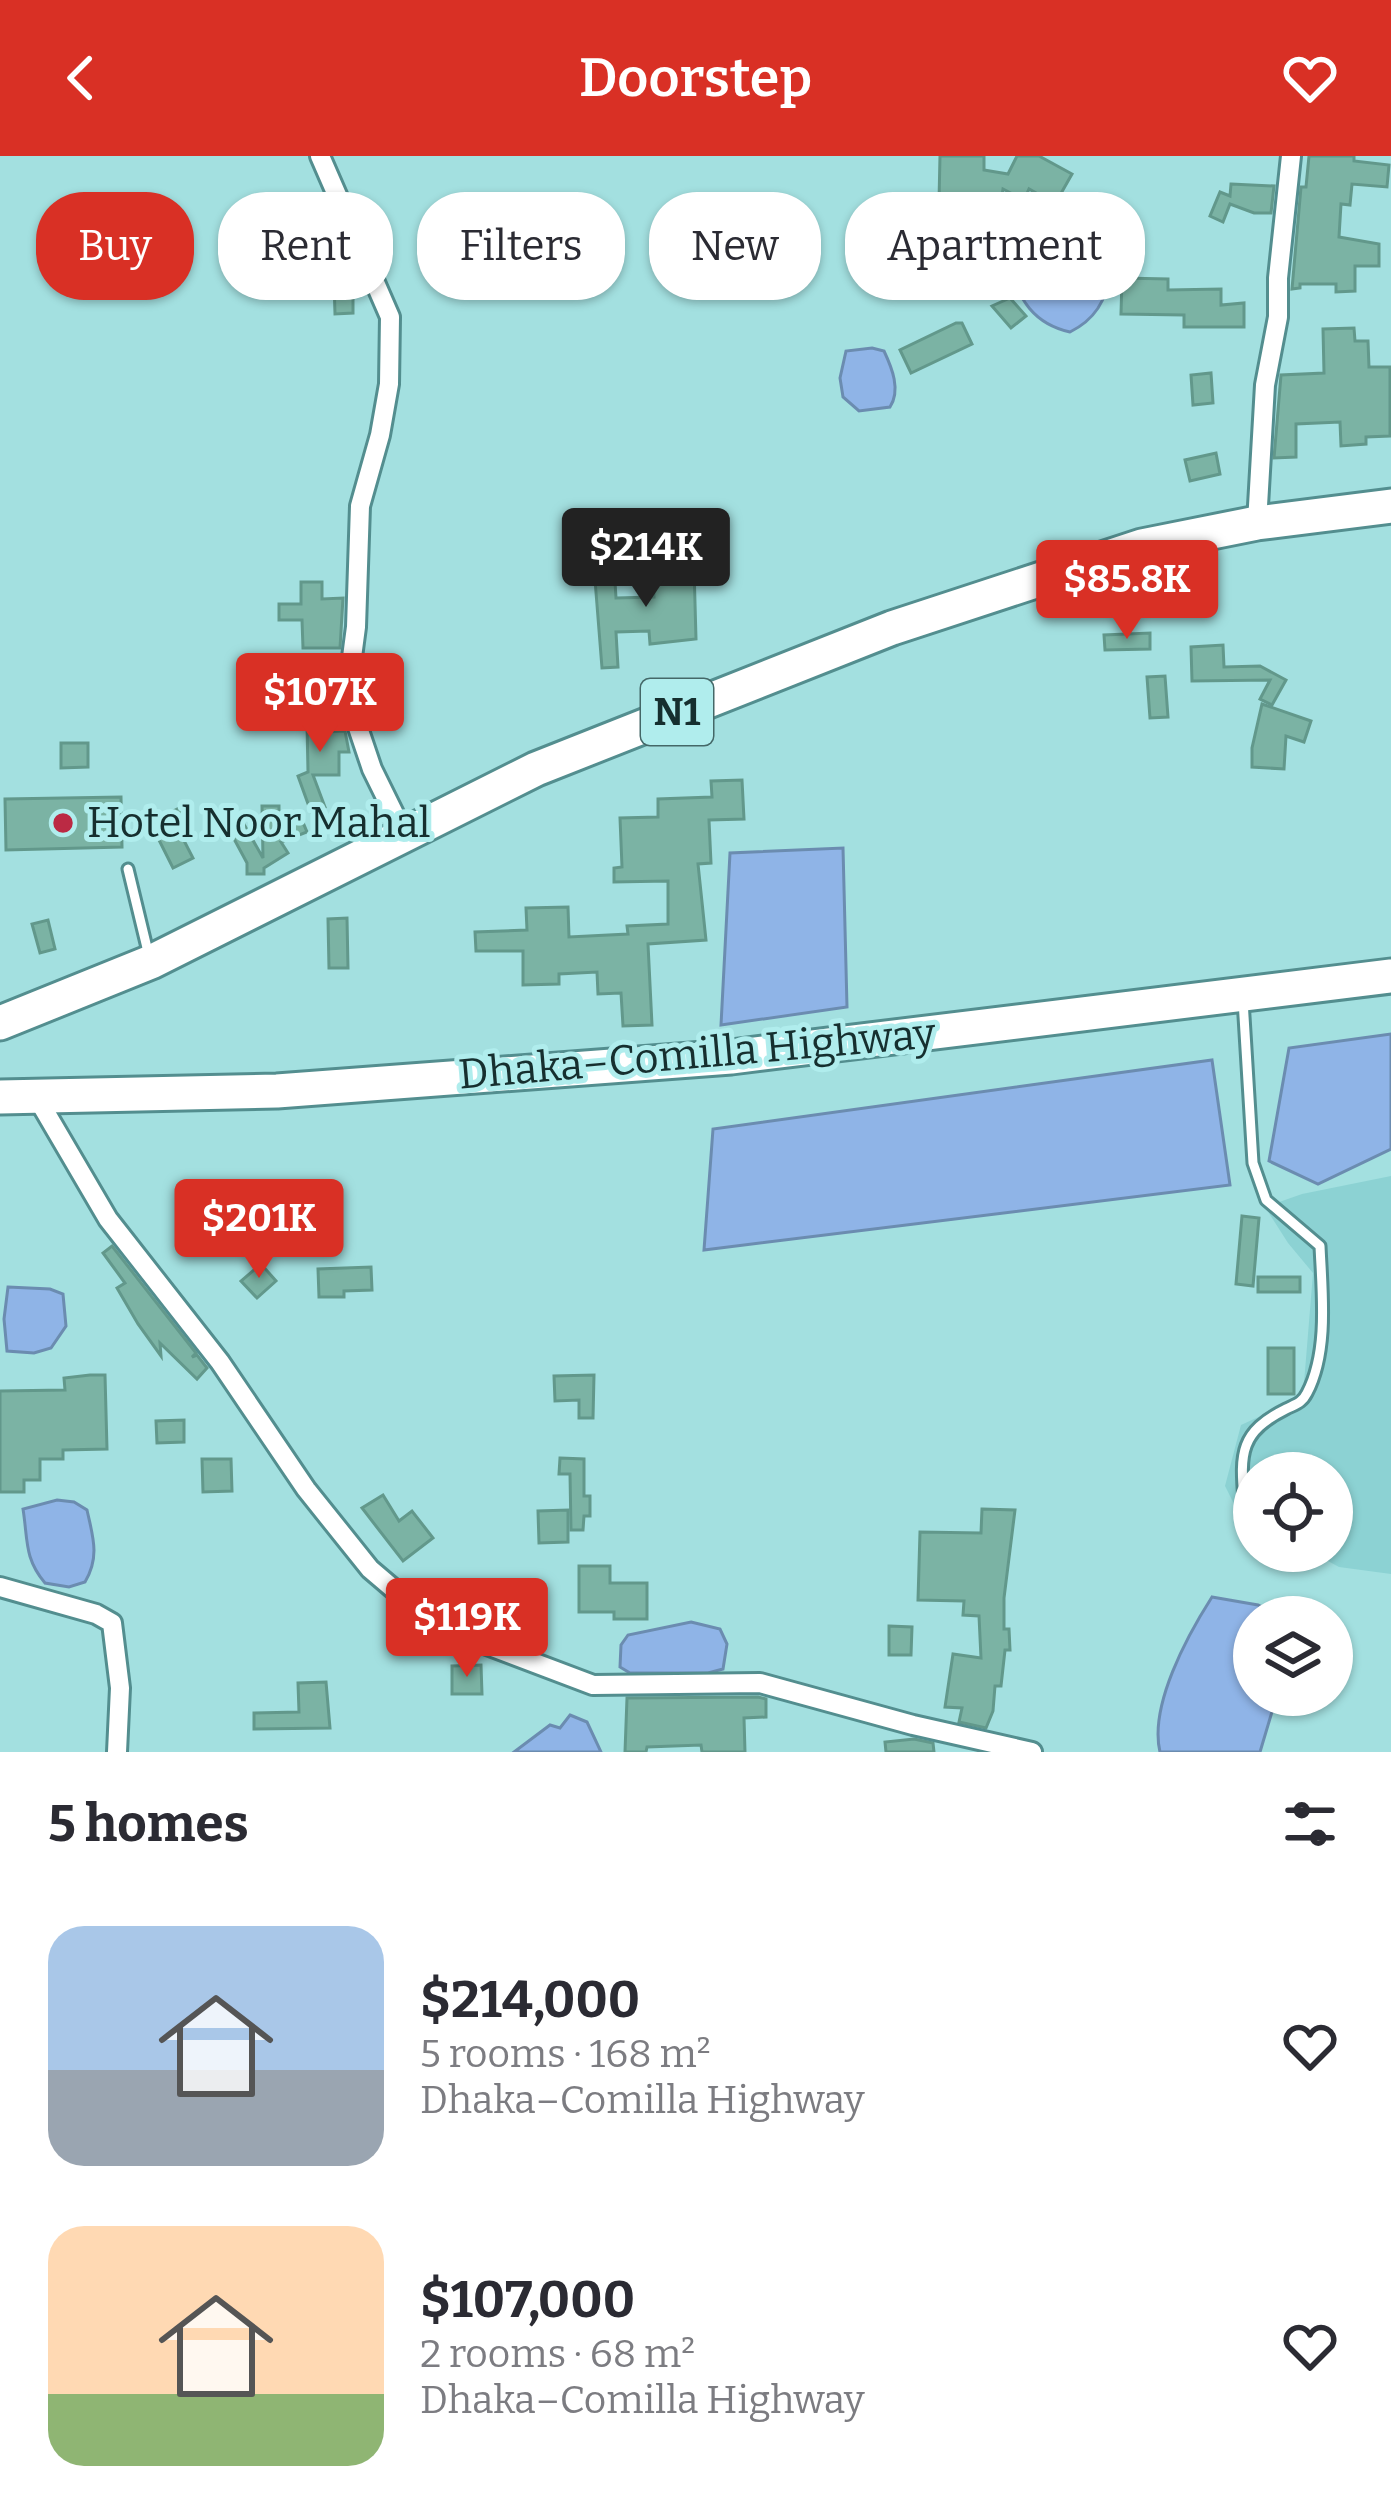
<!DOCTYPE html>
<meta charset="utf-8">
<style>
body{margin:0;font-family:Bitter,serif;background:#f7f7f7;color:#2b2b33;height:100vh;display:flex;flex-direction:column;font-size:45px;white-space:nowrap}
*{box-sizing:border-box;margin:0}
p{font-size:39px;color:#7c7c81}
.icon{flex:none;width:66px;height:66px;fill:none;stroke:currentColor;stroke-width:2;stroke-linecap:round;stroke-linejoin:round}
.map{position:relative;height:1596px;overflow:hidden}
.side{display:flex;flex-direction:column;background:#fff;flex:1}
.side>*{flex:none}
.top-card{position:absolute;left:36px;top:36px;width:1320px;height:108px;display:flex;gap:24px}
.fabs{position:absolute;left:1233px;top:1296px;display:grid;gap:24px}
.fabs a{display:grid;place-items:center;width:120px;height:120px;border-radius:50%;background:#fff;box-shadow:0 3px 9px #0004;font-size:60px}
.price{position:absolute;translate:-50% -102px;padding:0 27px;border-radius:12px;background:#d93025;color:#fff;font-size:39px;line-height:78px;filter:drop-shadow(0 3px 6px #0008)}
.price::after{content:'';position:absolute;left:50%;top:72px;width:36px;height:27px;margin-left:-18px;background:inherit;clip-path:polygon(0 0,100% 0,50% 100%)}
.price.current{background:#222;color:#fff}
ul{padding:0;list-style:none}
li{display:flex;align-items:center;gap:36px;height:300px;padding:0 48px}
li span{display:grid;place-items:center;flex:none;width:336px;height:240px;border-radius:36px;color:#555}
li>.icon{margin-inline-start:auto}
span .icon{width:144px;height:144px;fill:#fffc;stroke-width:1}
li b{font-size:51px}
h2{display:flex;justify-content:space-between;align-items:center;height:144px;padding:0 48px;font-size:51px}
.pill{padding:0 42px;border-radius:48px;background:#fff;box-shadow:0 3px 9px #0004;font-size:42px;line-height:108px}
.pill.current{background:#d93025;color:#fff}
header{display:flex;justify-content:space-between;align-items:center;height:156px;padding:0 48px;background:#d93025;color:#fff;font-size:54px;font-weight:600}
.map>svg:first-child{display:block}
.built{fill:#8cd2d3}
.water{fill:#8fb4e7;stroke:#6b8cb0;stroke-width:3}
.building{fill:#7bb3a4;stroke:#62988b;stroke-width:3}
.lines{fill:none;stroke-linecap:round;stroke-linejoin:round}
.service-casing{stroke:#538e8f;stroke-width:15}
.minor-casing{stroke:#538e8f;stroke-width:24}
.trunk-casing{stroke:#538e8f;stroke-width:39}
.service{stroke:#fff;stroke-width:9}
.minor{stroke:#fff;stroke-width:18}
.trunk{stroke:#fff;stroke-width:33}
.poi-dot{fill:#bb2a44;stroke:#b0eded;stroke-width:4.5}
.labels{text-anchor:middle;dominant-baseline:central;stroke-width:10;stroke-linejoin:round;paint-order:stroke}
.shield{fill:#b0eded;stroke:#446868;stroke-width:3}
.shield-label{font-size:39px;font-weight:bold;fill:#162f2f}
.poi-label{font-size:42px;fill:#162f2f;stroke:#b0eded;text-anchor:start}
.street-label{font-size:42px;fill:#162f2f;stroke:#b0eded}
</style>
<header><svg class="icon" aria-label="back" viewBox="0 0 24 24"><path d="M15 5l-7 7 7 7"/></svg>Doorstep<svg class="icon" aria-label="heart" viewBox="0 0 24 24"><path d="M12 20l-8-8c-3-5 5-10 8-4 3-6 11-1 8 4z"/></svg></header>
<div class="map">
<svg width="1391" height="1596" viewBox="0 0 1391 1596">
<rect width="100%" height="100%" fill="#a3e0e0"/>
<!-- built -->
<polygon class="built" points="1391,1020 1391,1418 1339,1411 1328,1405 1322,1395 1332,1395 1332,1317 1254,1317 1254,1352 1235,1350 1225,1330 1241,1269 1295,1244 1304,1227 1313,1117 1288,1087 1265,1051 1302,1038"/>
<!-- water -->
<g class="water">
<path d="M1043,82L1095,102L1109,118C1107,145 1094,164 1070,176C1034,168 1019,144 1009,110L1020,95Z"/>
<path d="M872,192L884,195C892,212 901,234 890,251L859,255L843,241L840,222L846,195Z"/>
<polygon points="843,692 847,851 721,869 730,697"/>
<polygon points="1391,878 1391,993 1318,1028 1269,1005 1289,892"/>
<polygon points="1212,904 1230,1029 704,1094 713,973"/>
<polygon points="8,1131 50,1133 63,1138 66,1170 51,1192 34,1197 7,1195 4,1163"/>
<path d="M57,1344L74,1346L87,1354C93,1381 100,1401 85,1426L69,1431L45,1427C24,1402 28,1384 23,1353Z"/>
<path d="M1212,1441L1258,1449L1282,1461H1254V1539H1277L1260,1596H1160C1149,1550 1187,1480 1212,1441Z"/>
<polygon points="691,1466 720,1473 727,1488 723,1513 708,1517 630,1517 620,1511 621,1489 628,1479"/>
<polygon points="570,1559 587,1566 601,1596 514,1596 550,1569 560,1572"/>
</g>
<!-- building -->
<g class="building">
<polygon points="940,0 984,0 984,14 1008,18 1017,0 1039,0 1072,18 1055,48 1029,33 1024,44 1003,33 1000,53 963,45 939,45"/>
<polygon points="1309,0 1354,0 1354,5 1389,9 1387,31 1352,28 1350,49 1341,48 1339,81 1379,88 1379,110 1355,110 1355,135 1336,136 1336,128 1300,128 1300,132 1292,133 1301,31 1306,31"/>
<polygon points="1231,28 1274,30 1271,57 1254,57 1230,48 1223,66 1210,60 1220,36 1230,40"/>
<polygon points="990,104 992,138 965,139 963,106"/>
<polygon points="1122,122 1168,123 1168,134 1221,133 1221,149 1244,147 1244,171 1184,171 1184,159 1121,158"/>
<polygon points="334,126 353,126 353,157 335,158"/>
<polygon points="1010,142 1026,160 1011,172 992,150"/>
<polygon points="956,167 962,167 972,188 911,217 900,194"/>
<polygon points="1354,172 1355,185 1368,185 1369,211 1390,211 1390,280 1366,281 1366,288 1341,290 1340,266 1296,268 1296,301 1274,302 1281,219 1324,217 1323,173"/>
<polygon points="1211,217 1213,247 1193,249 1191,219"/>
<polygon points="1216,297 1220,318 1190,325 1185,304"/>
<polygon points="614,410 616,442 654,441 653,413 694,411 696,483 650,488 649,475 616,476 618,511 602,512 594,411"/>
<polygon points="301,426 322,426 322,443 343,442 340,492 303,492 302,464 279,464 279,448 301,448"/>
<polygon points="1150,477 1150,493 1105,494 1104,479"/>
<polygon points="1223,489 1224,511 1260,510 1286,524 1272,549 1260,543 1270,524 1192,525 1191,491"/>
<polygon points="288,503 305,503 305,533 289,533"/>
<polygon points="1165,520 1168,561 1150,562 1147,521"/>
<polygon points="1262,548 1311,565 1304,586 1286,580 1284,613 1252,611 1252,592"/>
<polygon points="324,553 325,576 345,575 349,596 339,596 339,619 313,619 325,651 311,656 298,620 308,616 307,568 303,568 302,554"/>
<polygon points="61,587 88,587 88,611 61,612"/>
<polygon points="742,624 744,663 709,664 711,707 698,708 706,784 648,788 652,869 623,870 621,837 598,838 597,816 559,818 559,828 523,829 523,795 476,795 475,776 527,774 526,752 568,751 569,781 628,778 627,770 668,768 668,725 614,726 614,712 622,711 620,662 658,661 658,643 712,641 711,625"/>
<polygon points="121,641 122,691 6,694 5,643"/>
<polygon points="262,650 279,650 279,665 299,657 307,676 281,686 288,697 264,712 264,718 247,718 247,707 227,670 241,663 263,702"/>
<polygon points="181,651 188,665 177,671 193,702 173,712 157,680 151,683 145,670"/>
<polygon points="347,762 348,812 329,812 328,763"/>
<polygon points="48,764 55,793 40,797 32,768"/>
<polygon points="1242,1060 1259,1062 1253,1130 1236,1128"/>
<polygon points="112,1090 196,1197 192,1201 197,1199 207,1212 197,1223 160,1187 161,1200 138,1168 117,1132 125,1127 103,1097"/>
<polygon points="261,1108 276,1125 257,1142 241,1125"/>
<polygon points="371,1111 372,1134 344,1135 344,1141 319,1141 318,1113"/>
<rect x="1258" y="1121" width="42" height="15"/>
<rect x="1268" y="1192" width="26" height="46"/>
<polygon points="90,1219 105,1219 107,1293 63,1294 63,1303 40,1303 40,1324 24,1324 24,1336 0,1336 0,1235 65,1234 64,1222"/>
<polygon points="594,1219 593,1262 579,1262 579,1244 555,1245 554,1220"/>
<polygon points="184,1264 184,1286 157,1287 156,1265"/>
<polygon points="560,1302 584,1303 584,1340 590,1340 590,1360 584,1360 583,1374 571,1374 570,1318 559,1318"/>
<polygon points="202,1303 231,1303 232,1335 203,1336"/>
<polygon points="383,1339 399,1365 412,1355 433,1382 403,1405 362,1352"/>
<polygon points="982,1353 1015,1354 1004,1442 1004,1473 1009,1473 1010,1494 1005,1494 1001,1530 995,1530 993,1555 986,1572 959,1566 962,1552 945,1551 953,1498 981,1502 979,1460 963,1459 964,1445 918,1444 920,1376 981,1377"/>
<polygon points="568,1354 568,1386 539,1387 538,1355"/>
<polygon points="579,1410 610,1410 610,1427 647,1427 647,1463 614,1463 614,1456 579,1456"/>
<polygon points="889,1470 912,1471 911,1499 889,1499"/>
<polygon points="481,1509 482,1538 452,1538 452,1510"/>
<polygon points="326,1526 330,1572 254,1573 254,1557 299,1556 298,1527"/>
<polygon points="758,1541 766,1543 766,1561 744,1562 745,1596 702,1596 701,1589 647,1591 646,1596 625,1596 627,1542"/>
<polygon points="914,1583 933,1587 934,1596 886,1596 885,1586"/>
</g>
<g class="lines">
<!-- service casing -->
<g class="service-casing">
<g id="service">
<polyline points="128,713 149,800"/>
<path d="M1243,844L1253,1007L1266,1044L1320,1090C1322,1136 1329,1195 1307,1237C1302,1247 1296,1248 1286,1253C1240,1276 1240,1297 1244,1344"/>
</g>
</g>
<!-- minor casing -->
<g class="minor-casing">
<g id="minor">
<polyline points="320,0 390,161 389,228 380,279 360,350 356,471 347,539 372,613 404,678"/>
<polyline points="1257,367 1265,229 1278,161 1278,122 1291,0"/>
<polyline points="36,940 108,1063 220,1206 306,1333 370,1413 437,1470 593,1529 760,1527 913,1569 1032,1596"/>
<polyline points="0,1431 96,1458 112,1467 120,1532 117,1596"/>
</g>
</g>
<!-- trunk casing -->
<g class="trunk-casing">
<g id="trunk">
<polyline points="0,867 151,806 536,613 892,472 1142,390 1257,367 1391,350"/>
<polyline points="0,941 277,935 731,901 1391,820"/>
</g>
</g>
<!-- service -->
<use href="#service" class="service"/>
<!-- minor -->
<use href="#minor" class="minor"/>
<!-- trunk -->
<use href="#trunk" class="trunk"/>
</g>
<!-- markers -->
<circle class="poi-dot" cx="63" cy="667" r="12"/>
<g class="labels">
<!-- shield labels -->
<rect class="shield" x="641" y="523" width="72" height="66" rx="9"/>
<g class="shield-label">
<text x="677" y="556">N1</text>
</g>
<!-- poi labels -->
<g class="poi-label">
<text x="87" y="667">Hotel Noor Mahal</text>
</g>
<!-- street labels -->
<g class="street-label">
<text transform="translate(697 898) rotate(-5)">Dhaka–Comilla Highway</text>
</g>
</g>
</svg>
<div class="fabs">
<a><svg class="icon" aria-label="locate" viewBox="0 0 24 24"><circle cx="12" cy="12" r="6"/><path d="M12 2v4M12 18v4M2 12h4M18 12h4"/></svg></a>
<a><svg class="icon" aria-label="layers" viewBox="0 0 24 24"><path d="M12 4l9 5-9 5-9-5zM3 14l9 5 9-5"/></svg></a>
</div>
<b class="price current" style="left:646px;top:454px">$214K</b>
<b class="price" style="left:1127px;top:486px">$85.8K</b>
<b class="price" style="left:320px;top:599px">$107K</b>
<b class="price" style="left:259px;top:1125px">$201K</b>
<b class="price" style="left:467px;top:1524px">$119K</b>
<div class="top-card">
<a class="pill current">Buy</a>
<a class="pill">Rent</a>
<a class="pill">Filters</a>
<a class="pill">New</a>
<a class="pill">Apartment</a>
</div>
</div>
<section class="side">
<h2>5 homes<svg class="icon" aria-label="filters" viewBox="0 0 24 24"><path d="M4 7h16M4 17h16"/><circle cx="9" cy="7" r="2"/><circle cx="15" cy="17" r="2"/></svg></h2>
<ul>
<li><span style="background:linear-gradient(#a9c7e8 60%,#9aa5b1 0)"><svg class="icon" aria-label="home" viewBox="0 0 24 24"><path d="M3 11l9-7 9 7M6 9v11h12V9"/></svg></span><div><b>$214,000</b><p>5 rooms · 168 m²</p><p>Dhaka–Comilla Highway</p></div><svg class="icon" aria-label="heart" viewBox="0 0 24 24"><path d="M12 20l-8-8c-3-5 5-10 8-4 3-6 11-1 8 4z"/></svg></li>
<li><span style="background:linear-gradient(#ffd9b3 70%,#8fb573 0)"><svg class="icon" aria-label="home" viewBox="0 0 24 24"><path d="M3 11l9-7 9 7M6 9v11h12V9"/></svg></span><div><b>$107,000</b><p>2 rooms · 68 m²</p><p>Dhaka–Comilla Highway</p></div><svg class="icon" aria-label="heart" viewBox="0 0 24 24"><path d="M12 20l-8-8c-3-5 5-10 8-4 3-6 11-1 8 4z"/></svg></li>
</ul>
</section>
